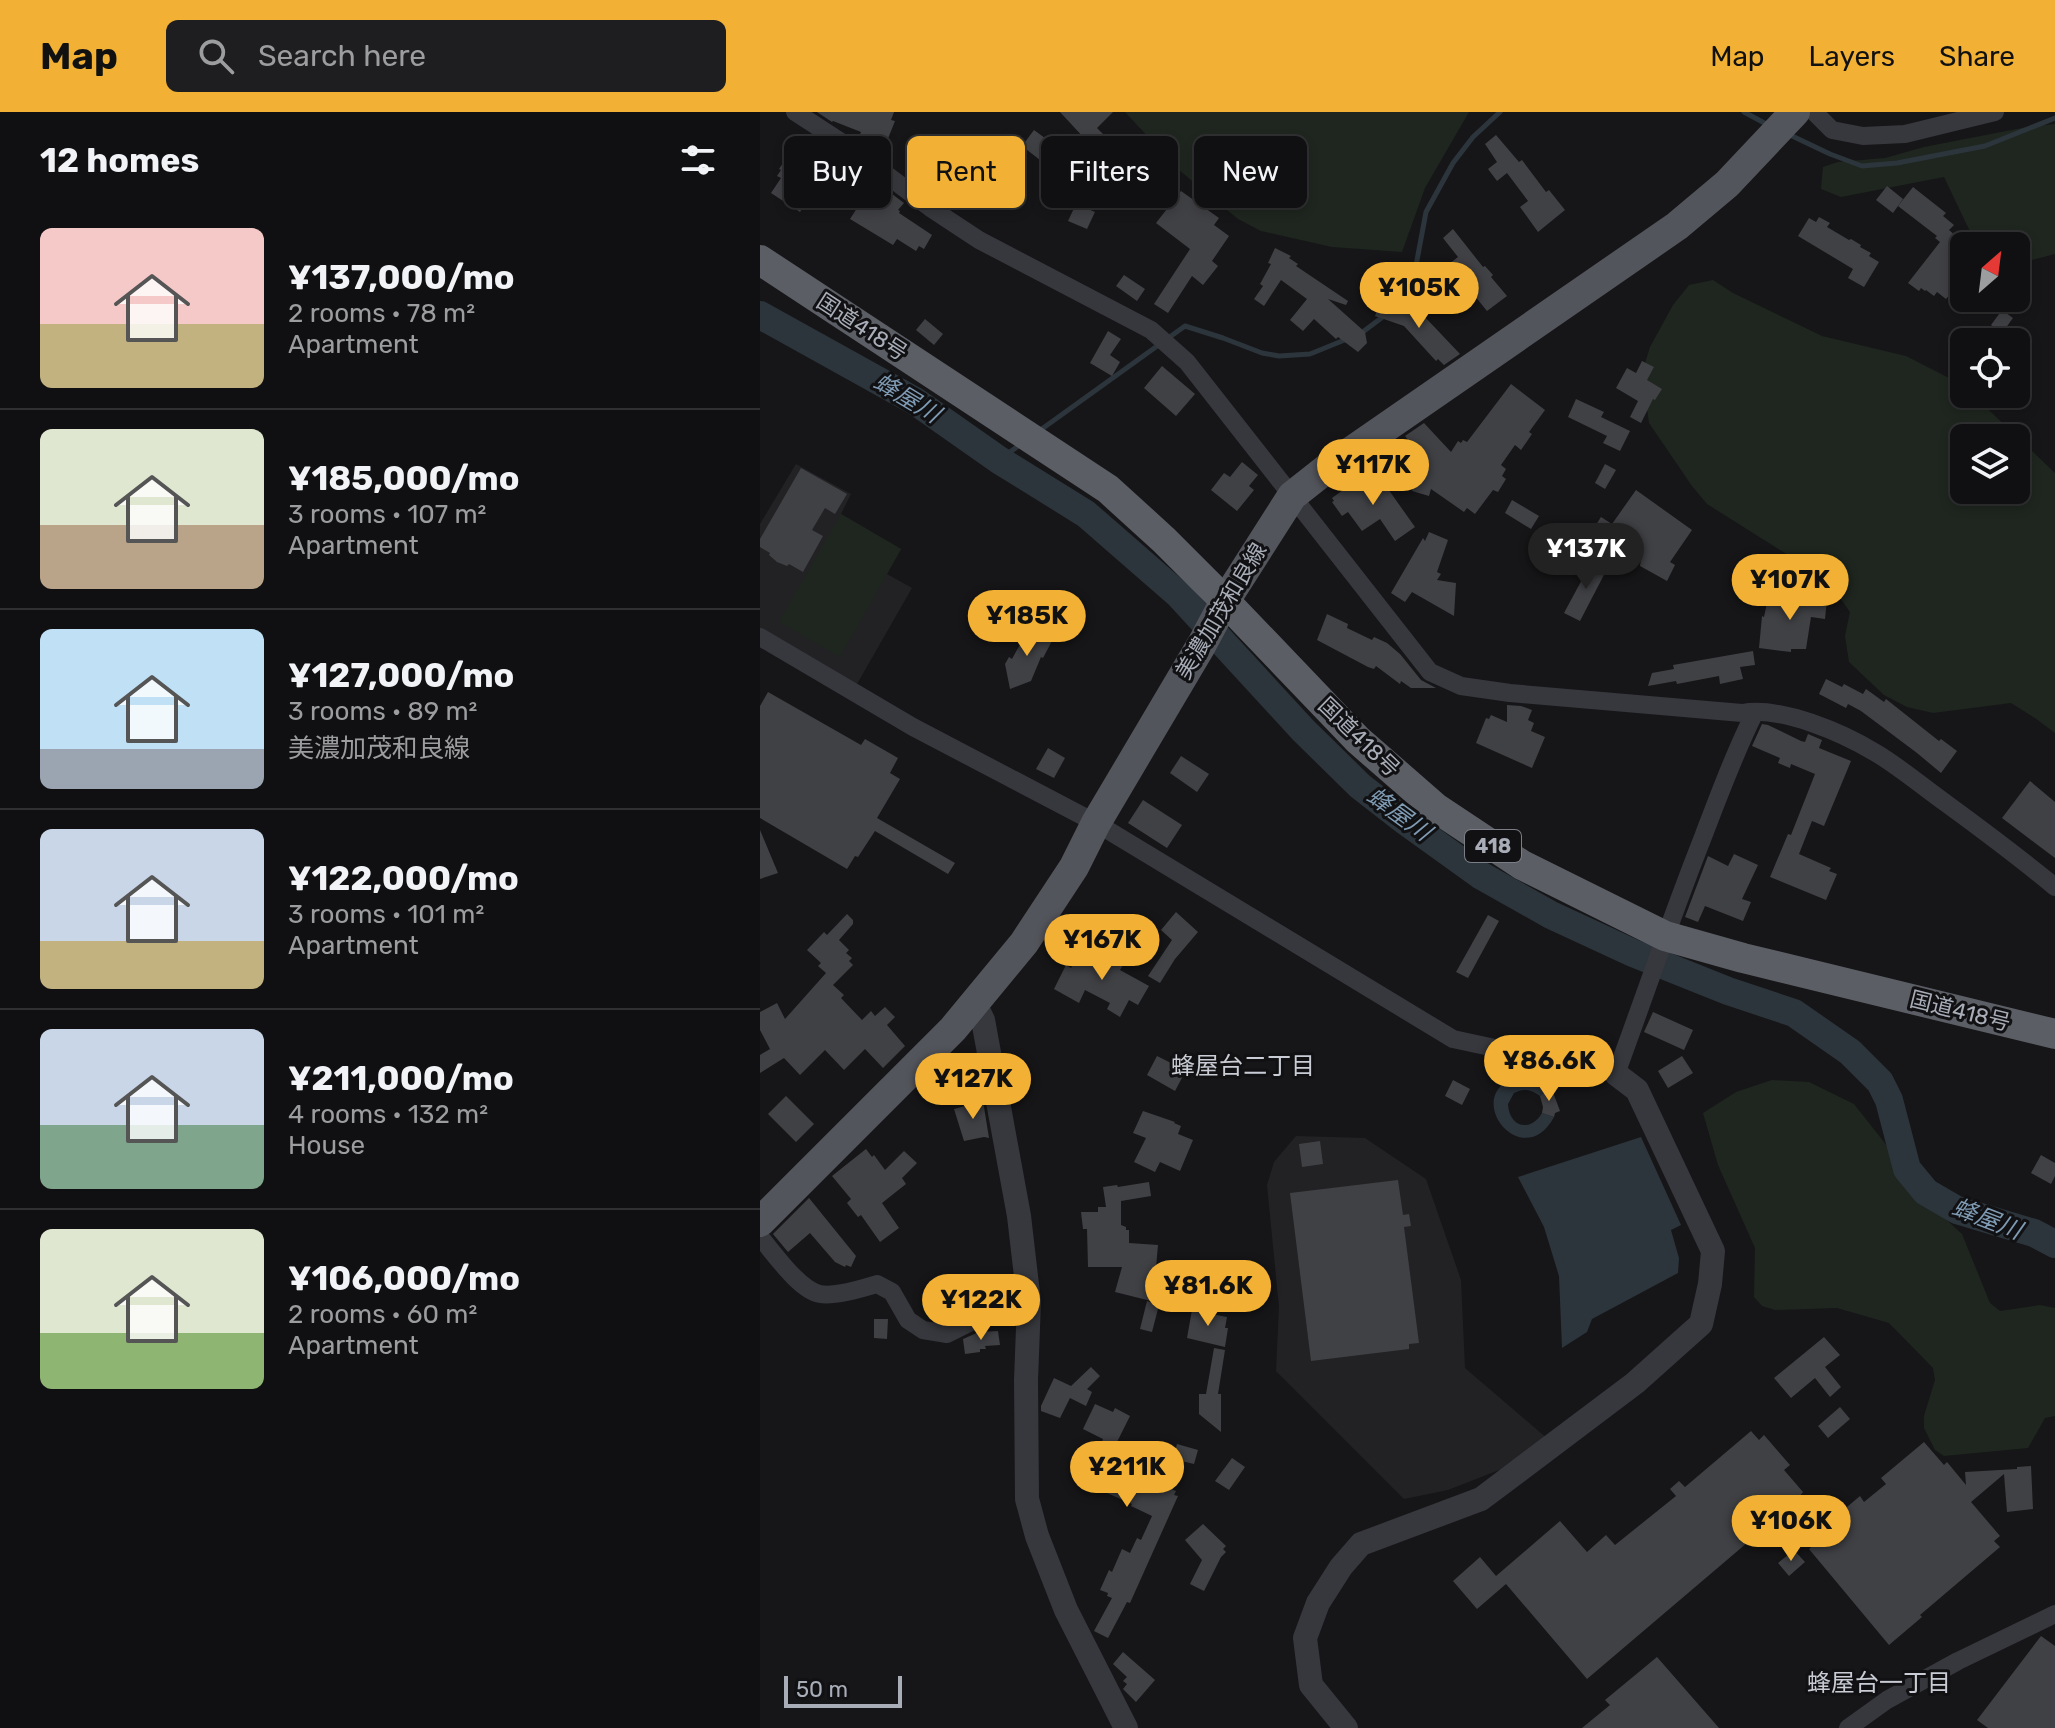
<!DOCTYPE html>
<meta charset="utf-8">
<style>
body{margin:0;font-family:Rubik,"Noto Sans JP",sans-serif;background:#1e1e20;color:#f1f3f6;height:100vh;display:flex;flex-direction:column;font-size:30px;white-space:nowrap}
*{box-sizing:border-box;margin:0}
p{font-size:26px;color:#9c9d9f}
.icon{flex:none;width:44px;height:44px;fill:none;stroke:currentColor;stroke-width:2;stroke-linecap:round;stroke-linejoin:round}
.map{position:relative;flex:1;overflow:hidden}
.sheet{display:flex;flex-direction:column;background:#101012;width:760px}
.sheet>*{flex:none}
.banner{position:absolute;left:24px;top:24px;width:760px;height:72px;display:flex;gap:16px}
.needle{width:52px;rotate:28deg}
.fabs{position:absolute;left:1190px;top:120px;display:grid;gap:16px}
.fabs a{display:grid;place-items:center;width:80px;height:80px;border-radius:12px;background:#101012;box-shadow:0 4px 12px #0003,0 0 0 2px #303032;font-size:40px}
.scale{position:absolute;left:24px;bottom:20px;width:118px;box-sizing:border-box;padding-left:8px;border:4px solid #a8adb8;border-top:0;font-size:22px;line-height:28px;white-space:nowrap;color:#a8adb8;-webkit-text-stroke:6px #111113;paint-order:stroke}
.price{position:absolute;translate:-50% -68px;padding:0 18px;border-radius:28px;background:#f2b134;color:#111;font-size:26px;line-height:52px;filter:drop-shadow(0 2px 4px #0008)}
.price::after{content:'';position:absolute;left:50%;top:48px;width:24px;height:18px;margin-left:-12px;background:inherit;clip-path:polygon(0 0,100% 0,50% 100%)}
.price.active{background:#222;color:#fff}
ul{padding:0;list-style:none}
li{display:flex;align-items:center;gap:24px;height:200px;padding:0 40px}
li+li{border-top:2px solid #303032}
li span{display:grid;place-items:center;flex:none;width:224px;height:160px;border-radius:12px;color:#555}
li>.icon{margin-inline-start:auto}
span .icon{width:96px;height:96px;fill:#fffc;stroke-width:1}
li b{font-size:34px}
h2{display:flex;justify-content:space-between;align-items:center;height:96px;padding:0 40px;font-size:34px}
.pill{padding:0 28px;border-radius:12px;background:#101012;box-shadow:0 4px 12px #0003,0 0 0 2px #303032;font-size:28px;line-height:72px}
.pill.active{background:#f2b134;color:#111}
header{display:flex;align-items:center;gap:48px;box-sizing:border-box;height:112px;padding:0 40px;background:#f2b134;color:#111}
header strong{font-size:38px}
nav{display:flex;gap:44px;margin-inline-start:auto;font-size:28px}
.search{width:560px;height:72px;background:#1e1e20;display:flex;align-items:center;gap:20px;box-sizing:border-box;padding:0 28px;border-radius:12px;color:#9c9d9f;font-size:30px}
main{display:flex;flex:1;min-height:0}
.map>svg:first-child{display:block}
.built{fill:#222225}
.green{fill:#1e261f;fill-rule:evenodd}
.water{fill:#2c353c}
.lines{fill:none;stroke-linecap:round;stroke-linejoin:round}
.stream{stroke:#2c353c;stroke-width:5}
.river{stroke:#2c353c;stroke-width:28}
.building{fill:#404145}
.minor{stroke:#37383d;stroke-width:18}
.tertiary{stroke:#37383d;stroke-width:24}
.primary{stroke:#53555c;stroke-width:30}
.trunk{stroke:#5b5e65;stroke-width:30}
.labels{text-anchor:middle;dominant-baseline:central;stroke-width:6;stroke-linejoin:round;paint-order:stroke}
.shield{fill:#111113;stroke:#7b7e86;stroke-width:2}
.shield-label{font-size:20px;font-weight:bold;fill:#a8adb8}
.street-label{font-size:22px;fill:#a8adb8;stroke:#111113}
.water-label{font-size:24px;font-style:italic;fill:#7f9bb3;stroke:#111113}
.neighbourhood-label{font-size:24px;fill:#c9ccd4;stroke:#111113}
</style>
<header>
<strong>Map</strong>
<div class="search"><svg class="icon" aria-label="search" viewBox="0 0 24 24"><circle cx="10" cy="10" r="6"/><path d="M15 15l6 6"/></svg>Search here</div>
<nav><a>Map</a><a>Layers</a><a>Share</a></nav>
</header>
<main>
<section class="sheet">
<h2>12 homes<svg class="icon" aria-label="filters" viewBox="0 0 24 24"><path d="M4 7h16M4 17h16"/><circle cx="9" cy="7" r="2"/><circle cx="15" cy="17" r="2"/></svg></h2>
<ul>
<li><span style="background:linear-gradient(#f6c9c9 60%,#c2b280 0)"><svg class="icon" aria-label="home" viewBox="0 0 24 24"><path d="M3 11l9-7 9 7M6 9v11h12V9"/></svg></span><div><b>¥137,000/mo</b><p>2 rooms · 78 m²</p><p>Apartment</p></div></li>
<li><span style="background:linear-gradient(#dfe7d0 60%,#b9a48a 0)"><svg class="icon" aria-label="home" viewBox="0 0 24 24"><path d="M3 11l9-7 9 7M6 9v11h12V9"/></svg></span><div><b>¥185,000/mo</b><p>3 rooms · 107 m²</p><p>Apartment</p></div></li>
<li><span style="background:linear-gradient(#bfe0f5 75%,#9aa5b1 0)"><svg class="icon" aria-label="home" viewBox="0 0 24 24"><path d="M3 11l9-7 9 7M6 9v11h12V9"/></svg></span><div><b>¥127,000/mo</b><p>3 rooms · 89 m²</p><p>美濃加茂和良線</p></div></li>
<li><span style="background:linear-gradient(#c9d6e8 70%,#c2b280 0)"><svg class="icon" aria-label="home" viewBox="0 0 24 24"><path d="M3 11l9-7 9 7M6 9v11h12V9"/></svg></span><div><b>¥122,000/mo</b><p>3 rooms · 101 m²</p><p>Apartment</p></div></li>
<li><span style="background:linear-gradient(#c9d6e8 60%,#7fa58c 0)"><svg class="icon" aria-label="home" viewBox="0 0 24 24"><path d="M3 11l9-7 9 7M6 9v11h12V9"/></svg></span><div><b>¥211,000/mo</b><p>4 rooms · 132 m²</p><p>House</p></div></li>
<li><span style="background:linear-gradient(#dfe7d0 65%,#8fb573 0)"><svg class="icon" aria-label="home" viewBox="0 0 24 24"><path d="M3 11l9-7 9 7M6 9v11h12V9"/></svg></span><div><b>¥106,000/mo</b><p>2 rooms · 60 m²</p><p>Apartment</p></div></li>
</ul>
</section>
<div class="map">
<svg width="1295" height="1616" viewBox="0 0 1295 1616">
<rect width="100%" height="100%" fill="#161618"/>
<!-- built -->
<g class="built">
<polygon points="36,352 91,382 81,402 141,437 127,462 152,476 97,572 0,517 0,412"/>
<polygon points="536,1024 605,1026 666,1067 701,1168 705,1256 789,1328 757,1351 688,1378 644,1387 516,1259 519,1195 507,1073 514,1050"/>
</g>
<!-- green -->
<g class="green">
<polygon points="365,0 709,0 665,76 642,140 572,135 501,119 478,107 419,58"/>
<polygon points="1295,12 1295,142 1256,152 1256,134 1217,134 1184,65 1081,85 1061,77 1063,55 1078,50 1125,46 1164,35 1267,15"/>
<path d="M953,168L973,181L1062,224L1146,244L1199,271L1204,275V282H1212L1295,361V621L1275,606L1251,591L1173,601L1147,595L1124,583L1089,550L1085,524L1090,500L1076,480L1036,448L947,392L932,374L889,311L882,261L890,235L913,193L929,173ZM1204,326H1256V378H1204Z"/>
<polygon points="81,402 141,437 80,545 19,510"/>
<polygon points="1012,968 1049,970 1094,992 1124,1030 1164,1087 1202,1122 1230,1191 1240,1199 1280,1193 1295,1196 1295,1304 1285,1306 1268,1336 1184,1344 1175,1338 1164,1316 1164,1304 1175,1268 1173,1256 1129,1211 1077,1196 1015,1198 1002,1194 994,1185 995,1136 958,1053 943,1001 976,980"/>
</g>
<!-- water -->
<g class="water">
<path d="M763,963L780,967L790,976L780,984C771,977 764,976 754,981L748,992C749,1015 770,1021 782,1001L794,1005C762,1065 695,978 763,963Z"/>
<polygon points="881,1025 921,1113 911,1118 919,1146 918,1161 832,1207 827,1220 802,1236 799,1164 784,1115 758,1065"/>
</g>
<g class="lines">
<!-- stream -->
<g class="stream">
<polyline points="984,0 1010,14"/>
<polyline points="1030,23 1070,42 1102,54 1137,51 1225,34 1295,6"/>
<polyline points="635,195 655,159 666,100 693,51 713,25 740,0"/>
<polyline points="600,222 624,204"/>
<polyline points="279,319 425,214 463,226 502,241 519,244 550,242 587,227"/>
<polyline points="239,348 261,332"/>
</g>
<!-- river -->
<polyline class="river" points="0,203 155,289 239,348 326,402 419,483 543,618 600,674 645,709 720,763 791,803 873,841 968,879 1034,901 1090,940 1120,970 1129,988 1147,1057 1166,1080 1197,1098 1274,1121 1295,1132"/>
</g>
<!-- building -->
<g class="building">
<polygon points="57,0 134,0 131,8 135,9 121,44 98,27 101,20 73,9 72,10"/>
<polygon points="300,0 353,0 337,16 347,26 340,32 361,44 350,61 340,55 319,32 325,27"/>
<polygon points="274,18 304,40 296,51 321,67 314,79 285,60 289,55 262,34"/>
<polygon points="736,23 759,50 762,48 786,80 789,78 805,98 778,120 760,95 768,89 747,61 737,69 728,57 737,50 725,32"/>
<polygon points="64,33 82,45 52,87 49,85 40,100 11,81 21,66 17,64 21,58 19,57 29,42 50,54"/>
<polygon points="361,56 378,67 384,58 400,69 383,95 367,85 353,69"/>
<polygon points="1127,74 1143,87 1133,101 1116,88"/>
<polygon points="1153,75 1186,101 1183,104 1194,113 1189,118 1204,131 1204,165 1186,187 1177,180 1174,184 1166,178 1165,179 1161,176 1159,179 1148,171 1180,130 1175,126 1177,124 1138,94"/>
<polygon points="108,79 127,91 132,82 144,91 138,98 140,99 139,101 172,123 164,137 159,134 156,139 137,127 133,133 90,107"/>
<polygon points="421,79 459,106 454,113 469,124 452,149 458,154 443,173 432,164 408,201 394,192 430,137 396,111"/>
<polygon points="316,92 335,100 327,117 308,109"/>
<polygon points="1059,105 1070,111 1067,115 1089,128 1091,127 1101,133 1100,135 1111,141 1109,144 1119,150 1104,175 1088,166 1093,157 1038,124 1049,106 1056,110"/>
<polygon points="693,117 723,155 725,154 733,163 731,165 747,184 727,199 714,183 705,189 704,187 691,198 681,186 702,168 689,152 698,145 683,126"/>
<polygon points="515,136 531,144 529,146 538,152 536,154 588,189 586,193 568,187 605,220 607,231 598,240 578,225 576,227 554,207 543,219 530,208 547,187 521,168 504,194 494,187 503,174 500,172 511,152 508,151"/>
<polygon points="633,152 634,164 615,166 614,154"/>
<polygon points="364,163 385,177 377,189 356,174"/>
<polygon points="629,186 663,203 700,242 684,253 678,247 676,249 644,214 615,204 620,191 627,193"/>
<polygon points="1242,198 1253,206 1242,221 1231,213"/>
<polygon points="165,207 183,222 174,233 156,218"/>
<polygon points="348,219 361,227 350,243 360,250 352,264 330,251"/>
<polygon points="882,249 894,255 887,268 902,277 895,288 893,287 881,311 870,305 878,289 856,276 867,256 876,261"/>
<polygon points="402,254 435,282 416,304 384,276"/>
<polygon points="751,272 785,298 769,320 772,322 761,338 755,333 741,353 746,357 742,364 746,367 738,380 733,378 715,402 707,396 704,400 671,377 669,384 652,379 663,348 654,339 656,337 645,324 664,311 691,340 698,329 701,331 703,328 707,330"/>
<polygon points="816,287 844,300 841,305 870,319 860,339 843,331 847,324 808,305"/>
<polygon points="482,350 498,363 489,374 494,378 477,399 451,378 464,361 470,365"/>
<polygon points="845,352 856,358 845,377 835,371"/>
<polygon points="41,356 87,382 75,402 65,396 52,418 63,424 43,460 29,452 27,454 17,450 9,443 10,441 0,435 0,427"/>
<polygon points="616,360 655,415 635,429 620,407 602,419 588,400 582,404 572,390 574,389 572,386 594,370 597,374"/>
<polygon points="876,378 932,418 910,450 915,453 907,469 880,454 881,447 834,416 841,405 852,412"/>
<polygon points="752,388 779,404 771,417 745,401"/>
<polygon points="791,416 825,437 817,451 782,430"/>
<polygon points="669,420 688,428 677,460 681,462 677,468 696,471 694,504 652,480 645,490 631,481 663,426 665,429"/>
<polygon points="832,449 847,457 820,509 804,501"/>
<polygon points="1025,482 1067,487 1065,507 1051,505 1046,537 1031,537 1031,540 999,536 1002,504 1004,505 1008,486 1024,489"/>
<polygon points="567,502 588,512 587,516 612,528 614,525 627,531 640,542 661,568 676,576 651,576 641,569 640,572 616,554 614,557 608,555 557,528"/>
<polygon points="270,514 293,527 283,546 281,545 271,569 250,577 245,552 249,545 252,547"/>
<polygon points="993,539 995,553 980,555 983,567 960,572 959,564 917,572 916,569 888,574 892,561 914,557 913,553"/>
<polygon points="1066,567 1082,575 1084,572 1103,582 1106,577 1124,590 1126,587 1179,629 1181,627 1197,639 1181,661 1157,641 1101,599 1088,592 1086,596 1059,582"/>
<polygon points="8,580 101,633 105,627 138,646 130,661 140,667 117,706 195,751 188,762 115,719 98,745 95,744 87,757 0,706 0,594"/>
<polygon points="747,593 761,594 772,598 768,608 774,611 771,619 785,625 772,656 716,631 726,606 729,607 731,603 747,610"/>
<polygon points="1002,612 1008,613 1041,629 1045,630 1048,622 1062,628 1059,636 1091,649 1064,714 1052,709 1039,742 1071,756 1069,759 1077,762 1066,788 1010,765 1028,722 1031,723 1055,662 1031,652 1030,656 1018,651 1020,646 992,634"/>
<polygon points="288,636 305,646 294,666 276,657"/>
<polygon points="421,644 449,662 437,680 410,661"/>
<polygon points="1270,669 1295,690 1295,746 1242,706"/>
<polygon points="383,688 422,713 407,736 368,711"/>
<polygon points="0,718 18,761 0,767"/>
<polygon points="974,742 998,753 982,787 991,790 983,809 945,794 938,810 925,805 948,744 968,754"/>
<polygon points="416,800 438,820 415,847 400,871 388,864 412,828 401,818"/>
<polygon points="87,802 93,808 93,812 79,828 89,838 86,841 92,846 89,849 93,853 73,873 84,883 81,886 102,908 111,899 115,904 125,895 135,905 127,913 145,934 123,956 105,937 84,958 65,938 40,963 24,946 0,961 0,943 10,937 0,918 0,900 17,891 25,907 66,861 58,854 61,851 47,838 64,820 67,823"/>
<polygon points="728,803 739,809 708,866 696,860"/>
<polygon points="329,839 348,850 353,841 366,848 360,858 389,874 378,893 369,888 360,905 347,897 350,891 325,878 319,891 294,877 306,853 311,856 314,851 316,853 320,849 322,851"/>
<polygon points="893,900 933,918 924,938 884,920"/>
<polygon points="397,944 415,953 414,957 424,962 415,979 387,963"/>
<polygon points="922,944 933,961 908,976 898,959"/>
<polygon points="693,968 710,977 702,993 685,984"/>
<polygon points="791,975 800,999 795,1001 794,1005 782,1001 783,995 780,984"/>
<polygon points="26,984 54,1012 36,1030 8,1002"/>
<polygon points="223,989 229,1026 224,1025 204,1029 194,997"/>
<polygon points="383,999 415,1010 414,1011 421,1014 418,1022 433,1028 420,1059 400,1050 395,1060 374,1050 386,1026 373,1021"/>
<polygon points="560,1029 563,1052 542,1055 539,1032"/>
<polygon points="106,1037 112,1045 114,1043 125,1058 144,1039 157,1051 142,1066 146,1072 122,1091 139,1116 120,1130 101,1103 98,1105 87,1091 91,1087 72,1064"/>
<polygon points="1281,1043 1295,1051 1295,1064 1291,1072 1271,1061"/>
<polygon points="638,1068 643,1103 649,1102 651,1114 644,1115 659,1231 649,1232 649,1237 551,1249 530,1081"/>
<polygon points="389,1070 391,1084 361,1089 361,1113 366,1115 366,1118 369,1118 369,1131 398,1133 395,1167 398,1167 397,1170 400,1171 395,1190 355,1180 362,1155 328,1155 327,1117 323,1117 321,1100 338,1100 338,1095 346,1095 343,1075 357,1073 358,1075"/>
<polygon points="49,1086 96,1144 91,1155 86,1153 85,1155 75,1150 50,1121 28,1140 13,1122"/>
<polygon points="228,1162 235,1185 206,1194 208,1198 186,1208 175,1189 183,1184 180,1179 195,1171"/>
<polygon points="387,1189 399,1193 392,1220 380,1217"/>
<polygon points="432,1198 467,1205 465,1216 468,1216 465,1235 427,1226"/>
<polygon points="114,1207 128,1207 127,1227 114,1226"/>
<polygon points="238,1219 240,1233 225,1234 226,1237 220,1237 220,1240 205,1242 203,1227 219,1220"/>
<polygon points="1064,1225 1080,1243 1065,1255 1081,1275 1070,1285 1055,1266 1031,1286 1014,1266"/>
<polygon points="454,1236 465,1238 458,1282 461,1282 461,1320 439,1302 439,1282 446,1282"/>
<polygon points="331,1255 340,1264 327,1277 332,1280 326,1294 310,1286 300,1306 281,1299 281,1294 294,1266 311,1274"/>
<polygon points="335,1292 353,1300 355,1296 370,1304 355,1334 369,1341 363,1354 387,1364 393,1353 412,1366 406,1375 416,1379 414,1383 418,1384 370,1491 367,1490 348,1526 334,1519 352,1486 347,1484 348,1481 340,1478 349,1458 352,1460 362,1437 370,1441 377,1426 381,1428 392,1404 371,1394 372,1392 331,1374 333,1368 329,1367 343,1327 323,1317"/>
<polygon points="1080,1295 1090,1307 1068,1326 1058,1314"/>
<polygon points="991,1319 999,1328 1004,1323 1030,1353 1024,1358 1043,1380 1040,1384 1041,1385 827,1567 746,1472 717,1497 693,1469 720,1445 736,1464 800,1409 827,1440 846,1423 855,1433 916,1384 910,1377 919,1369 925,1375"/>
<polygon points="1164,1330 1184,1353 1187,1350 1206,1373 1205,1360 1257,1357 1257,1355 1271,1354 1273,1397 1247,1400 1244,1362 1211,1390 1240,1424 1234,1429 1240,1435 1160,1503 1162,1505 1129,1533 1049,1437 1066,1422 1061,1417 1100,1384 1104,1390 1126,1372 1121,1366"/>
<polygon points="417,1332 438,1338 434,1352 413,1347"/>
<polygon points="472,1346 485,1355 469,1378 455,1369"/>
<polygon points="443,1412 466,1434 463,1437 466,1440 461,1445 444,1479 430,1472 442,1448 425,1428"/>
<polygon points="1034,1438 1045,1450 1029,1464 1018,1451"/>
<polygon points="1281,1524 1295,1534 1295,1616 1228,1616 1217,1608"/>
<polygon points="363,1540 395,1568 376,1590 363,1577 367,1572 363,1569 367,1565 353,1552"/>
<polygon points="897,1545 959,1616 822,1616 850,1593 845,1588"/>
</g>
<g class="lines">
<!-- minor -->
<g class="minor">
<path d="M35,0L95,39L172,97L219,128L391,218L427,250L670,560L701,574L750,581L982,601C1022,594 1083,621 1116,641C1141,656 1163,675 1187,692C1224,719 1260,746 1295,775"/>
<polyline points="1054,0 1072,18 1103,24 1145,22 1235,0"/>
<path d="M0,525L153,615L336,711L693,927L758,941L832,952L856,962C885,883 912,803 943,725C959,683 975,640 995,600"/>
<path d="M0,1125C14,1141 39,1178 60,1182C74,1185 104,1176 117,1172L132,1180L148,1208L163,1218L187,1222L211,1210L232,1204"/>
<polyline points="1088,1616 1127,1588 1198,1549 1295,1502"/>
</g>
<!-- tertiary -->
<g class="tertiary">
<polyline points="215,892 223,908 259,1104 269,1190 266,1268 267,1387 277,1424 306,1498 366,1616"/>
<polyline points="586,1616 551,1573 545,1526 558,1491 581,1455 601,1432 721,1387 875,1271 941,1212 950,1172 953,1139 877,978 856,962"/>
</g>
<!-- primary -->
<polyline class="primary" points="0,1110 193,917 264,831 314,755 336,711 442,532 465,489 532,384 570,354 917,114 967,72 1035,0"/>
<!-- trunk -->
<polyline class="trunk" points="0,148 348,377 404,428 465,489 598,628 676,696 762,753 905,824 983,846 1295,922"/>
</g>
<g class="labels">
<!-- shield labels -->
<rect class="shield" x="705" y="718" width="56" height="32" rx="6"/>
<g class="shield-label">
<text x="733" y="734">418</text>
</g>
<!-- street labels -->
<g class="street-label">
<text transform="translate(102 215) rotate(33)">国道418号</text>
<text transform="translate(461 499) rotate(-59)">美濃加茂和良線</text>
<text transform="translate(599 625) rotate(44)">国道418号</text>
<text transform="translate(1200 899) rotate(14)">国道418号</text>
</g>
<!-- water labels -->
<g class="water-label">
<text transform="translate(147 286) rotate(31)">蜂屋川</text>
<text transform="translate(639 702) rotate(36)">蜂屋川</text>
<text transform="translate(1227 1107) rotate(21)">蜂屋川</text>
</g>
<!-- neighbourhood labels -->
<g class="neighbourhood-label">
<text x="483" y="954">蜂屋台二丁目</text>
<text x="1119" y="1571">蜂屋台一丁目</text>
</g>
</g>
</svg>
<div class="fabs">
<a><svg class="needle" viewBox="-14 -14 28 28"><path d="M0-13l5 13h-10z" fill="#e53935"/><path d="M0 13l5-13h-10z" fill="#9c9d9f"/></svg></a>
<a><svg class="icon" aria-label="locate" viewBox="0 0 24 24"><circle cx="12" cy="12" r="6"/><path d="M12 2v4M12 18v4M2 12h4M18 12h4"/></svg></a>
<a><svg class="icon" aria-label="layers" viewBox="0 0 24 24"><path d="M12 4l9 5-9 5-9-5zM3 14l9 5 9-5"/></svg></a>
</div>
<div class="scale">50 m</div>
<b class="price" style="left:659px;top:218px">¥105K</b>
<b class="price" style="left:613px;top:395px">¥117K</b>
<b class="price active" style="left:826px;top:479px">¥137K</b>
<b class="price" style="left:1030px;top:510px">¥107K</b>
<b class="price" style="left:267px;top:546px">¥185K</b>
<b class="price" style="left:342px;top:870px">¥167K</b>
<b class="price" style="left:789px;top:991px">¥86.6K</b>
<b class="price" style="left:213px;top:1009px">¥127K</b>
<b class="price" style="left:448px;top:1216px">¥81.6K</b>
<b class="price" style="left:221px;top:1230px">¥122K</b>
<b class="price" style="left:367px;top:1397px">¥211K</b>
<b class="price" style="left:1031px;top:1451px">¥106K</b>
<div class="banner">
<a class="pill">Buy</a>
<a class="pill active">Rent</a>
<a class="pill">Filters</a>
<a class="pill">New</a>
</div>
</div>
</main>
